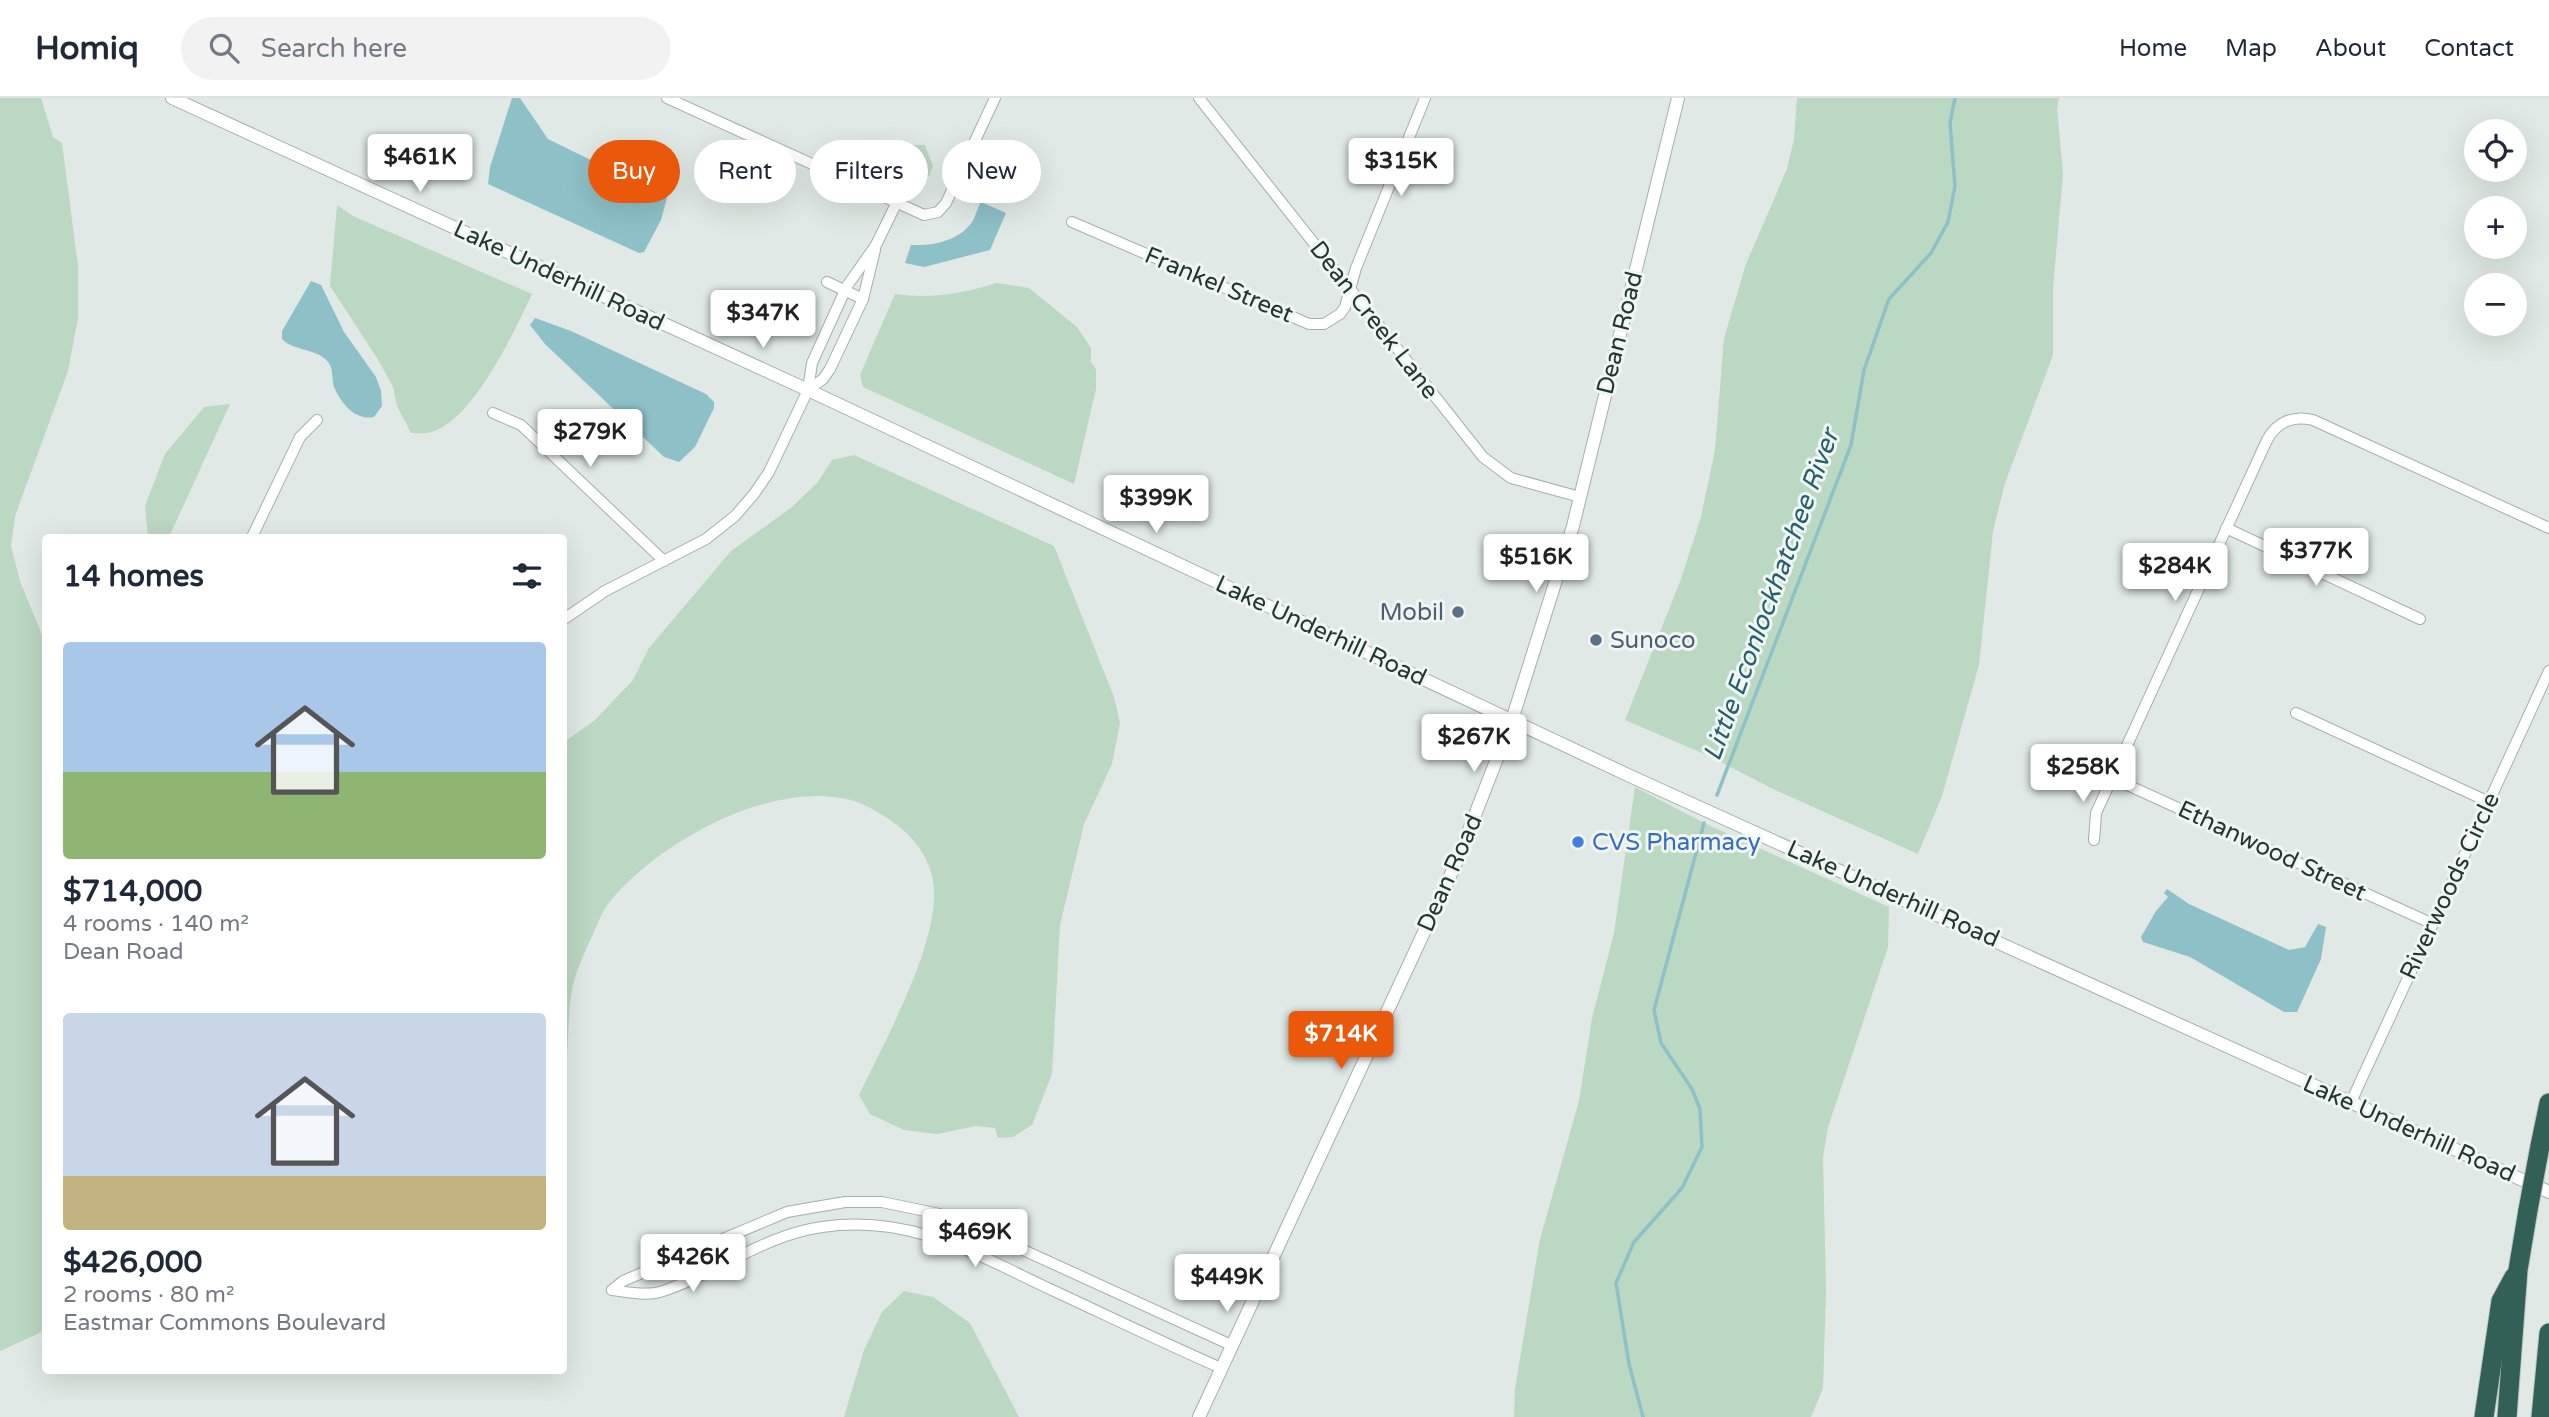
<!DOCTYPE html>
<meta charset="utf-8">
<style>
body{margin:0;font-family:"Varela Round",sans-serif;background:#f2f2f3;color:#1f2937;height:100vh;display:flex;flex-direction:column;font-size:26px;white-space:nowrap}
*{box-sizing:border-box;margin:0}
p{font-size:23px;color:#747a83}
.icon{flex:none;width:38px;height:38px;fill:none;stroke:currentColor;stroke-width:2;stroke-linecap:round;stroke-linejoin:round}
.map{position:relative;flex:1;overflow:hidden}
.side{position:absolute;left:42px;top:436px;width:525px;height:840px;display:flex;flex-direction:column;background:#fff;border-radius:7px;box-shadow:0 7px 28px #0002}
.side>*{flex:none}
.guide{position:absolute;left:588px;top:42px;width:665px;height:63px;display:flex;gap:14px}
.fabs{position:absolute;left:2464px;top:21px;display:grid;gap:14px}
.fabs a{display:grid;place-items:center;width:63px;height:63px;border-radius:50%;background:#fff;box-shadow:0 7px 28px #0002;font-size:35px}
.price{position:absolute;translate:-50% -60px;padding:0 16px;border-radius:7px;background:#fff;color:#222;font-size:23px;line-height:46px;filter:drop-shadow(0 2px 4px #0008)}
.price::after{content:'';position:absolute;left:50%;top:42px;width:21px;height:16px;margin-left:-10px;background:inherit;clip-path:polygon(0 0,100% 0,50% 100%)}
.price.selected{background:#ea580c;color:#fff}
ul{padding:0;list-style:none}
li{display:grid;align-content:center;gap:14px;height:371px;padding:0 21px}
li span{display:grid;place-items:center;height:217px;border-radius:7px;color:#555}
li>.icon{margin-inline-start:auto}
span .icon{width:126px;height:126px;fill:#fffc;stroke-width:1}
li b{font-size:30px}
h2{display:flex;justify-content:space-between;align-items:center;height:84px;padding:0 21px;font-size:30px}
.chip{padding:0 24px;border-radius:32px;background:#fff;box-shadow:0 7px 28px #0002;font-size:24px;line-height:63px}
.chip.selected{background:#ea580c;color:#fff}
header{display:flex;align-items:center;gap:42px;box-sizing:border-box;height:98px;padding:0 35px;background:#fff;border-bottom:2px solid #e0e1e3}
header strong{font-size:33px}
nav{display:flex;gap:38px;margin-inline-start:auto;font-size:24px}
.search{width:490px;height:63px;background:#f2f2f3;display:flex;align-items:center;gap:18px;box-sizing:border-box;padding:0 24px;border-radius:38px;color:#747a83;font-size:26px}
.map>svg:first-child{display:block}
.green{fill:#bbd8c2}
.water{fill:#8ec0c8}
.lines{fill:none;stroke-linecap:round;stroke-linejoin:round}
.stream{stroke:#8ec0c8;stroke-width:3.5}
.minor-casing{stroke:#a4b0ab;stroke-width:12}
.tertiary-casing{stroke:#a4b0ab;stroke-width:14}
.motorway-casing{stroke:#bdc3c1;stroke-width:21}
.minor{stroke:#fff;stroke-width:10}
.tertiary{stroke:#fff;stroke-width:12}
.motorway{stroke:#326056;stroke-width:19}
.motorway-bridge-casing{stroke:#bdc3c1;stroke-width:21;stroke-linecap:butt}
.motorway-bridge{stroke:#326056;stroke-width:19}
.service-dot{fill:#5c6f8a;stroke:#f0f6f3;stroke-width:2.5}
.shop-dot{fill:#3f7fe0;stroke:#f0f6f3;stroke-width:2.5}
.labels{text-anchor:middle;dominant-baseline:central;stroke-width:6;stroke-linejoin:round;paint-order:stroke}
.street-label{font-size:24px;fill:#233731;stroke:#f0f6f3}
.service-label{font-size:24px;fill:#4e5e75;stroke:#f0f6f3;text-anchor:end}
.shop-label{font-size:24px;fill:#366cbe;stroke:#f0f6f3;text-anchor:start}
.water-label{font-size:26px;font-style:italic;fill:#24616c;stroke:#f0f6f3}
</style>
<header>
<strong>Homiq</strong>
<div class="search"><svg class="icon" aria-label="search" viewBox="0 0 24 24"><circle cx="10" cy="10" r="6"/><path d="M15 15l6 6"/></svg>Search here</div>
<nav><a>Home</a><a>Map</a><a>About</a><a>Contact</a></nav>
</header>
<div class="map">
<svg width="2549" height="1319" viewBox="0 0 2549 1319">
<rect width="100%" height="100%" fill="#e0e9e5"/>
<!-- green -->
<g class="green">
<polygon points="0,0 41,0 53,39 62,45 78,168 78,220 68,273 15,418 11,448 20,483 46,547 46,1232 0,1253"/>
<polygon points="1797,0 2059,0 2057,10 2063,75 2053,190 2053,257 2005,385 1993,433 1979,567 1942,698 1918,756 1773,691 1709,658 1625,622 1681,481 1701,419 1715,352 1724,240 1746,166 1787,71 1794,41"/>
<polygon points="913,47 925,47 933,68 929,78 908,79 907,65"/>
<path d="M337,107L353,118L532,196C514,234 474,321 432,334C426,336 417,335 411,335L397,308L393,289L377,260L330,188Z"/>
<path d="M996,185L1029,190L1077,229L1091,250V264L1096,271V291L1074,386L863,289L860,277L895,196C931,201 961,196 996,185Z"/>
<polygon points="230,306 169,439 148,439 145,408 165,356 204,309"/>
<path d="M854,357L1054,448L1114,599L1120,625L1112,666L1084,726L1060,827L1052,976L1032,1027L1013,1039L998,1040L995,1030L976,1028L937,1036L904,1032L870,1016L859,997C884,945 936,851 934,794C934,767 918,743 897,727C884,717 867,707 851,702C771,681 656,745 608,806C602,814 598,825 594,834C586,851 579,866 574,883C568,906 569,934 567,957L564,966V644L595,622L633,582L649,550L731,453L792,409L817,385L832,362Z"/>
<polygon points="1635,689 1704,725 1889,809 1888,849 1828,1029 1823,1059 1826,1193 1823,1290 1811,1319 1514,1319 1515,1291 1540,1141 1579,1003 1592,920 1614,835"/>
<polygon points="904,1193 933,1199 970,1225 1019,1319 844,1319 864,1252 882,1214"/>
</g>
<!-- water -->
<g class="water">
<polygon points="512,0 520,0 548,41 650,91 660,92 667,99 661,122 644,154 639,155 488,86 490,69"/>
<path d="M981,104L1006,115L990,152L924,169L905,165L911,147C933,148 959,143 972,124C976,118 977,110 981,104Z"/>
<path d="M311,183L321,187L344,234L376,279L381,293L382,308L374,319C355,323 341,305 334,289C332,282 333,273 330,267C321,250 294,254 282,241V233Z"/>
<polygon points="535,220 571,233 706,296 714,304 714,310 695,349 679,364 664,359 545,246 530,227"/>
<polygon points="2167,791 2189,806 2289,852 2305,849 2318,826 2326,829 2321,861 2297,914 2284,914 2190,859 2143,844 2141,839 2156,813 2168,799 2164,795"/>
</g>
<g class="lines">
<!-- stream -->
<g class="stream">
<polyline points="1717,697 1851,347 1864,272 1889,201 1931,155 1948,124 1955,88 1950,25 1955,0"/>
<polyline points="1643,1319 1629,1266 1616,1185 1634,1144 1682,1090 1702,1049 1700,1011 1692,991 1661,945 1654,912 1704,725"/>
</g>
<!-- minor casing -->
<g class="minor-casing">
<g id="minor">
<polyline points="667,0 924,117 938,114 946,105 995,0"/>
<polyline points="1199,0 1483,359 1511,380 1580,399"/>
<polyline points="1072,124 1309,226 1324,226 1340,216 1345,209 1356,170 1425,0"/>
<polyline points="827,184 863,201"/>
<polyline points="808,292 823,281 830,271 863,201 875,152"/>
<polyline points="493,315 521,327 664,463"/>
<polyline points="2226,430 2420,521"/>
<polyline points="252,439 300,339 317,322"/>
<polyline points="564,521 605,493 706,441 735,418 754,396 769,374 808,292 812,265 847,188 876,147 896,106"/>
<polyline points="2296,615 2489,704"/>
<polyline points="2112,680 2433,826"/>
<path d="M2094,742L2096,715L2267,342C2277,324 2293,317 2313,322L2549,430"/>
<polyline points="2351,1004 2549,573"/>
<polyline points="612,1192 623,1183 787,1114 845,1104 882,1104 949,1118 1231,1247"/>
<path d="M612,1192C626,1194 646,1198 660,1194C715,1177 763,1137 822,1129C911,1116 975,1156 1052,1192C1108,1218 1164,1245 1221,1270"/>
</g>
</g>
<!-- tertiary casing -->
<g class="tertiary-casing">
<g id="tertiary">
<polyline points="172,0 808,292 1630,678 2549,1094"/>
<polyline points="1199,1319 1457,763 1512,622 1573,428 1678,0"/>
</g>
</g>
<!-- motorway casing -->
<g class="motorway-casing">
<g id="motorway">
<polyline points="2540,1048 2549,1005"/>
<polyline points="2484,1319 2501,1203 2514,1179"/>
<polyline points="2507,1319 2518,1172 2528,1112"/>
<polyline points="2541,1319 2549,1235"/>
</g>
</g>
<!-- minor -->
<use href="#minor" class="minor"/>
<!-- tertiary -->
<use href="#tertiary" class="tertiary"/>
<!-- motorway -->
<use href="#motorway" class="motorway"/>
<!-- motorway-bridge casing -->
<g class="motorway-bridge-casing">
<polyline id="motorway-bridge" points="2528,1112 2540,1048"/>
</g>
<!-- motorway-bridge -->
<use href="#motorway-bridge" class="motorway-bridge"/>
</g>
<!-- markers -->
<g class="service-dot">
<circle cx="1458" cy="514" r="7"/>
<circle cx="1596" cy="542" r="7"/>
</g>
<circle class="shop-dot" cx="1578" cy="744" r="7"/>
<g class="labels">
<!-- street labels -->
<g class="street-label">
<text transform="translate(559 178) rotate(25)">Lake Underhill Road</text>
<text transform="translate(1219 187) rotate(23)">Frankel Street</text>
<text transform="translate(1374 222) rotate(52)">Dean Creek Lane</text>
<text transform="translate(1620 235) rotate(-76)">Dean Road</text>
<text transform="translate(1321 533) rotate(25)">Lake Underhill Road</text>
<text transform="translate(2272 753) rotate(25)">Ethanwood Street</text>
<text transform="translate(1450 775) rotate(-66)">Dean Road</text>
<text transform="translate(2450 788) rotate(-65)">Riverwoods Circle</text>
<text transform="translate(1893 796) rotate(24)">Lake Underhill Road</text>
<text transform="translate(2409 1031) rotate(24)">Lake Underhill Road</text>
</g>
<!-- service labels -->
<g class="service-label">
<text x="1444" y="514">Mobil</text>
<text x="1610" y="542" text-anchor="start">Sunoco</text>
</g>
<!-- shop labels -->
<g class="shop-label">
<text x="1592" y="744">CVS Pharmacy</text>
</g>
<!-- water labels -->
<g class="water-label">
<text transform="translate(1771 497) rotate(-70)">Little Econlockhatchee River</text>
</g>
</g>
</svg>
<div class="fabs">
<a><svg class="icon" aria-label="locate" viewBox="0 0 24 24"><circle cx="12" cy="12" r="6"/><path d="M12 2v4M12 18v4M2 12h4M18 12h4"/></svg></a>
<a>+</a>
<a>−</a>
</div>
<b class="price" style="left:420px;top:96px">$461K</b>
<b class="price" style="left:1401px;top:100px">$315K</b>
<b class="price" style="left:763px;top:252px">$347K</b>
<b class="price" style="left:590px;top:371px">$279K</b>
<b class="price" style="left:1156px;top:437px">$399K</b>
<b class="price" style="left:2316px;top:490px">$377K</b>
<b class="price" style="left:1536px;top:496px">$516K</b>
<b class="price" style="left:2175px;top:505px">$284K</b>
<b class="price" style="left:1474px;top:676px">$267K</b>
<b class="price" style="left:2083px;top:706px">$258K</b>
<b class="price selected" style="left:1341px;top:973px">$714K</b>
<b class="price" style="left:975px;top:1171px">$469K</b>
<b class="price" style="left:693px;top:1196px">$426K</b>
<b class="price" style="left:1227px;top:1216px">$449K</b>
<div class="guide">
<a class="chip selected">Buy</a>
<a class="chip">Rent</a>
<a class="chip">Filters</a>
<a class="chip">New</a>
</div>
<section class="side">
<h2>14 homes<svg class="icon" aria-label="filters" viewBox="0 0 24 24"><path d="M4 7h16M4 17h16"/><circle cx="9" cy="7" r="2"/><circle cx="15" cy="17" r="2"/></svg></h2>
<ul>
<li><span style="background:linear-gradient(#a9c7e8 60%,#8fb573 0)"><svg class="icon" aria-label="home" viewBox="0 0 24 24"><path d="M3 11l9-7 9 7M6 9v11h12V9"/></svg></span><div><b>$714,000</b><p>4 rooms · 140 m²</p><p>Dean Road</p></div></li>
<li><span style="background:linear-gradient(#c9d6e8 75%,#c2b280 0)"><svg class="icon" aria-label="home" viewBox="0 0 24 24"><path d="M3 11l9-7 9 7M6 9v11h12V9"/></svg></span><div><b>$426,000</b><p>2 rooms · 80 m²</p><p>Eastmar Commons Boulevard</p></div></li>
</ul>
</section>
</div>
